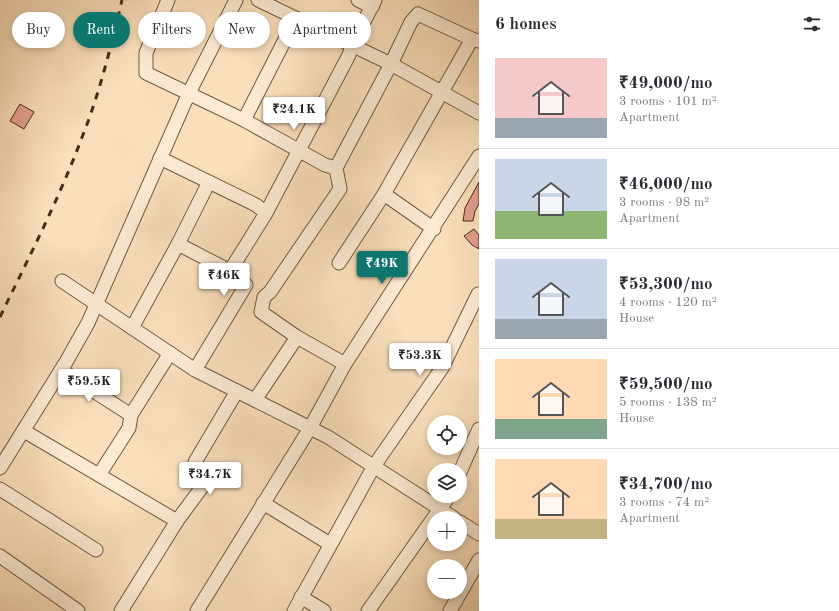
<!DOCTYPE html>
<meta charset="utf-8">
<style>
body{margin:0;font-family:"Old Standard TT",serif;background:#f7f7f7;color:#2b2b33;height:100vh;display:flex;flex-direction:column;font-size:15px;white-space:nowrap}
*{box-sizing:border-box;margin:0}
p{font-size:13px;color:#7c7c81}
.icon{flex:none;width:22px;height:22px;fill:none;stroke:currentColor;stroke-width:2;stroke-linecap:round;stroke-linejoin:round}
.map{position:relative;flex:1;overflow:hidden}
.drawer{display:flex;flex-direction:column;background:#fff;width:360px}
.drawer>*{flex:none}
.guide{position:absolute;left:12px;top:12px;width:380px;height:36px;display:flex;gap:8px}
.controls{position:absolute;left:427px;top:415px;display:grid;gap:8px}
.controls a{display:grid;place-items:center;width:40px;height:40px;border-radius:50%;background:#fff;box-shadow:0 2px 6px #0003;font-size:20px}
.price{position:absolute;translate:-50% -34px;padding:0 9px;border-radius:4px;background:#fff;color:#222;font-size:13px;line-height:26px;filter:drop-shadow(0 1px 2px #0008)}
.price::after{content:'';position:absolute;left:50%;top:24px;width:12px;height:9px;margin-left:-6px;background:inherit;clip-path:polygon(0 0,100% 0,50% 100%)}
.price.selected{background:#0f766e;color:#fff}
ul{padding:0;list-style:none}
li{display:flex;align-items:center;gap:12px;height:100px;padding:0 16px}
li+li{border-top:1px solid #e1e1e2}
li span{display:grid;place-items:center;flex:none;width:112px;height:80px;border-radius:0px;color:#555}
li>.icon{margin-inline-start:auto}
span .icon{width:48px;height:48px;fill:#fffc;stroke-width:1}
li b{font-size:17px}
h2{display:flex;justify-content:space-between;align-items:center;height:48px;padding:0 16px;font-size:17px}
.chip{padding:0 14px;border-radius:18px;background:#fff;box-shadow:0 2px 6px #0003;font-size:14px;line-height:36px}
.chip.selected{background:#0f766e;color:#fff}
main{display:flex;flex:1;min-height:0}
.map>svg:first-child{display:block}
.building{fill:#e39e8d;stroke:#432d18}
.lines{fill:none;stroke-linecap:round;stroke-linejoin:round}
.minor-casing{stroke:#715a41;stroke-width:15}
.minor{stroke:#fcead3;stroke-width:13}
.rail{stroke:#432d18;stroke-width:3;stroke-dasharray:7 7;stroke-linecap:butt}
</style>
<main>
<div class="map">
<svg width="479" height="611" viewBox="0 0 479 611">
<rect width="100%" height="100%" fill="#fadfbb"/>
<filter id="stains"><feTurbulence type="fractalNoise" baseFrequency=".005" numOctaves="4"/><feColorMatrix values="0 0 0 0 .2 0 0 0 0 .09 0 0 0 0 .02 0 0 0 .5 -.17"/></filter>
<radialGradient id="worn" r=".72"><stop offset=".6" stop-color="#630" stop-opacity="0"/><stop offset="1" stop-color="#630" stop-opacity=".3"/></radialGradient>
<!-- building -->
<g class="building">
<polygon points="20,104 34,112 24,129 10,121"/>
<polygon points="479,182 479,204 475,211 473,221 463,221 465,208"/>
<polygon points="474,229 479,235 479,249 472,245 464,236"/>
</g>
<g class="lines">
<!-- minor casing -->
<g class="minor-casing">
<g id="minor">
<polyline points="168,0 146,53 146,73 244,120 325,165 336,168"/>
<polyline points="258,0 391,64 479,113"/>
<polyline points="358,0 372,7"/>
<polyline points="244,120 296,18"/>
<polyline points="160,158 256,205 266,213"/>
<polyline points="384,194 434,229"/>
<polyline points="178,244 230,271 246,285 195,370"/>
<polyline points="339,263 384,194 472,39"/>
<polyline points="230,271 266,213 349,55 352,45 375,0"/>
<polyline points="62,281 195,370 328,437 454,518"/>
<polyline points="132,328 178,244 209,182"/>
<polyline points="345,364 297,337 261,312 264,297 270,292 340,189 336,168 391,64 411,22 418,14 472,39 479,41"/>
<polyline points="61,370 131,415"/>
<polyline points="255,400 297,337"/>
<polyline points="24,431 177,521 121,611"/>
<polyline points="0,468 66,362 88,323 189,93 236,0"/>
<polyline points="460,472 479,429"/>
<polyline points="99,475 129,428 131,415 170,353"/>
<polyline points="0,489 96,550"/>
<polyline points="263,503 330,544"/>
<polyline points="177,521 202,487 195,462 237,391"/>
<polyline points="460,522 479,534"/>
<polyline points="0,556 78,611"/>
<polyline points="301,597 324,611"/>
<polyline points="197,611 310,428 345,364 479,156"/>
<polyline points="294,611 374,466 442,368 478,294"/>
<polyline points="368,611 449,496"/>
<polyline points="450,611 479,560"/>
</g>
</g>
<!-- minor -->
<use href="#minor" class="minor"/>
<!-- rail -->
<path class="rail" d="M0,317C28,259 58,201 81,140C99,95 111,47 122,0"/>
</g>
<rect width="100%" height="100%" filter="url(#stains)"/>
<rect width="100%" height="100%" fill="url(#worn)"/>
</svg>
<div class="controls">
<a><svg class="icon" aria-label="locate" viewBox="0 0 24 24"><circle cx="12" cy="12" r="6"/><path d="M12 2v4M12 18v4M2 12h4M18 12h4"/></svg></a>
<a><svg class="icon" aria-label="layers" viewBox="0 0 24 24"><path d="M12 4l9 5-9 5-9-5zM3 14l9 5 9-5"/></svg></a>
<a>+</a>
<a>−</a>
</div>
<b class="price" style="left:294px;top:131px">₹24.1K</b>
<b class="price selected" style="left:382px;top:285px">₹49K</b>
<b class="price" style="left:224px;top:297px">₹46K</b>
<b class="price" style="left:420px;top:377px">₹53.3K</b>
<b class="price" style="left:89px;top:403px">₹59.5K</b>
<b class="price" style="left:210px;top:496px">₹34.7K</b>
<div class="guide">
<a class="chip">Buy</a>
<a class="chip selected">Rent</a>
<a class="chip">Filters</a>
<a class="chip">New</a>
<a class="chip">Apartment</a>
</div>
</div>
<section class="drawer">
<h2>6 homes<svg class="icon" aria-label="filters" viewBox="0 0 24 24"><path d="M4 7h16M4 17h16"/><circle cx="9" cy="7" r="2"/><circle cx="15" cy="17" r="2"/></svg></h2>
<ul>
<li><span style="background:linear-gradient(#f6c9c9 75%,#9aa5b1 0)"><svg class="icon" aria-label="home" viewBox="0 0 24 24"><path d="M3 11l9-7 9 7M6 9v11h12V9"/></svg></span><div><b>₹49,000/mo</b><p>3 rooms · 101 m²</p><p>Apartment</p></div></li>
<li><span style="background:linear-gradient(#c9d6e8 65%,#8fb573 0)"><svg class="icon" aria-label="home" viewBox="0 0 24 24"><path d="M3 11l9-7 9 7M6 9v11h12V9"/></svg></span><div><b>₹46,000/mo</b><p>3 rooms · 98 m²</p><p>Apartment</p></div></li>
<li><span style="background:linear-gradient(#c9d6e8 75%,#9aa5b1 0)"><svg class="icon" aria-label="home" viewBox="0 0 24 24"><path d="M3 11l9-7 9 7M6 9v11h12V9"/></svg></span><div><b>₹53,300/mo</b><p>4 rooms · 120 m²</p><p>House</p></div></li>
<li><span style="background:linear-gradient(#ffd9b3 75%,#7fa58c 0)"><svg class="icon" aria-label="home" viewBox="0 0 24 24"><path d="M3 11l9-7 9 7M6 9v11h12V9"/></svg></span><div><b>₹59,500/mo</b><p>5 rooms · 138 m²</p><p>House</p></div></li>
<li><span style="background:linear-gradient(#ffd9b3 75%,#c2b280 0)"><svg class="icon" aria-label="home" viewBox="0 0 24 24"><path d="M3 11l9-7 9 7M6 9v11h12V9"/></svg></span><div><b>₹34,700/mo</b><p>3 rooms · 74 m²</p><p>Apartment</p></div></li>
</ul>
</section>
</main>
